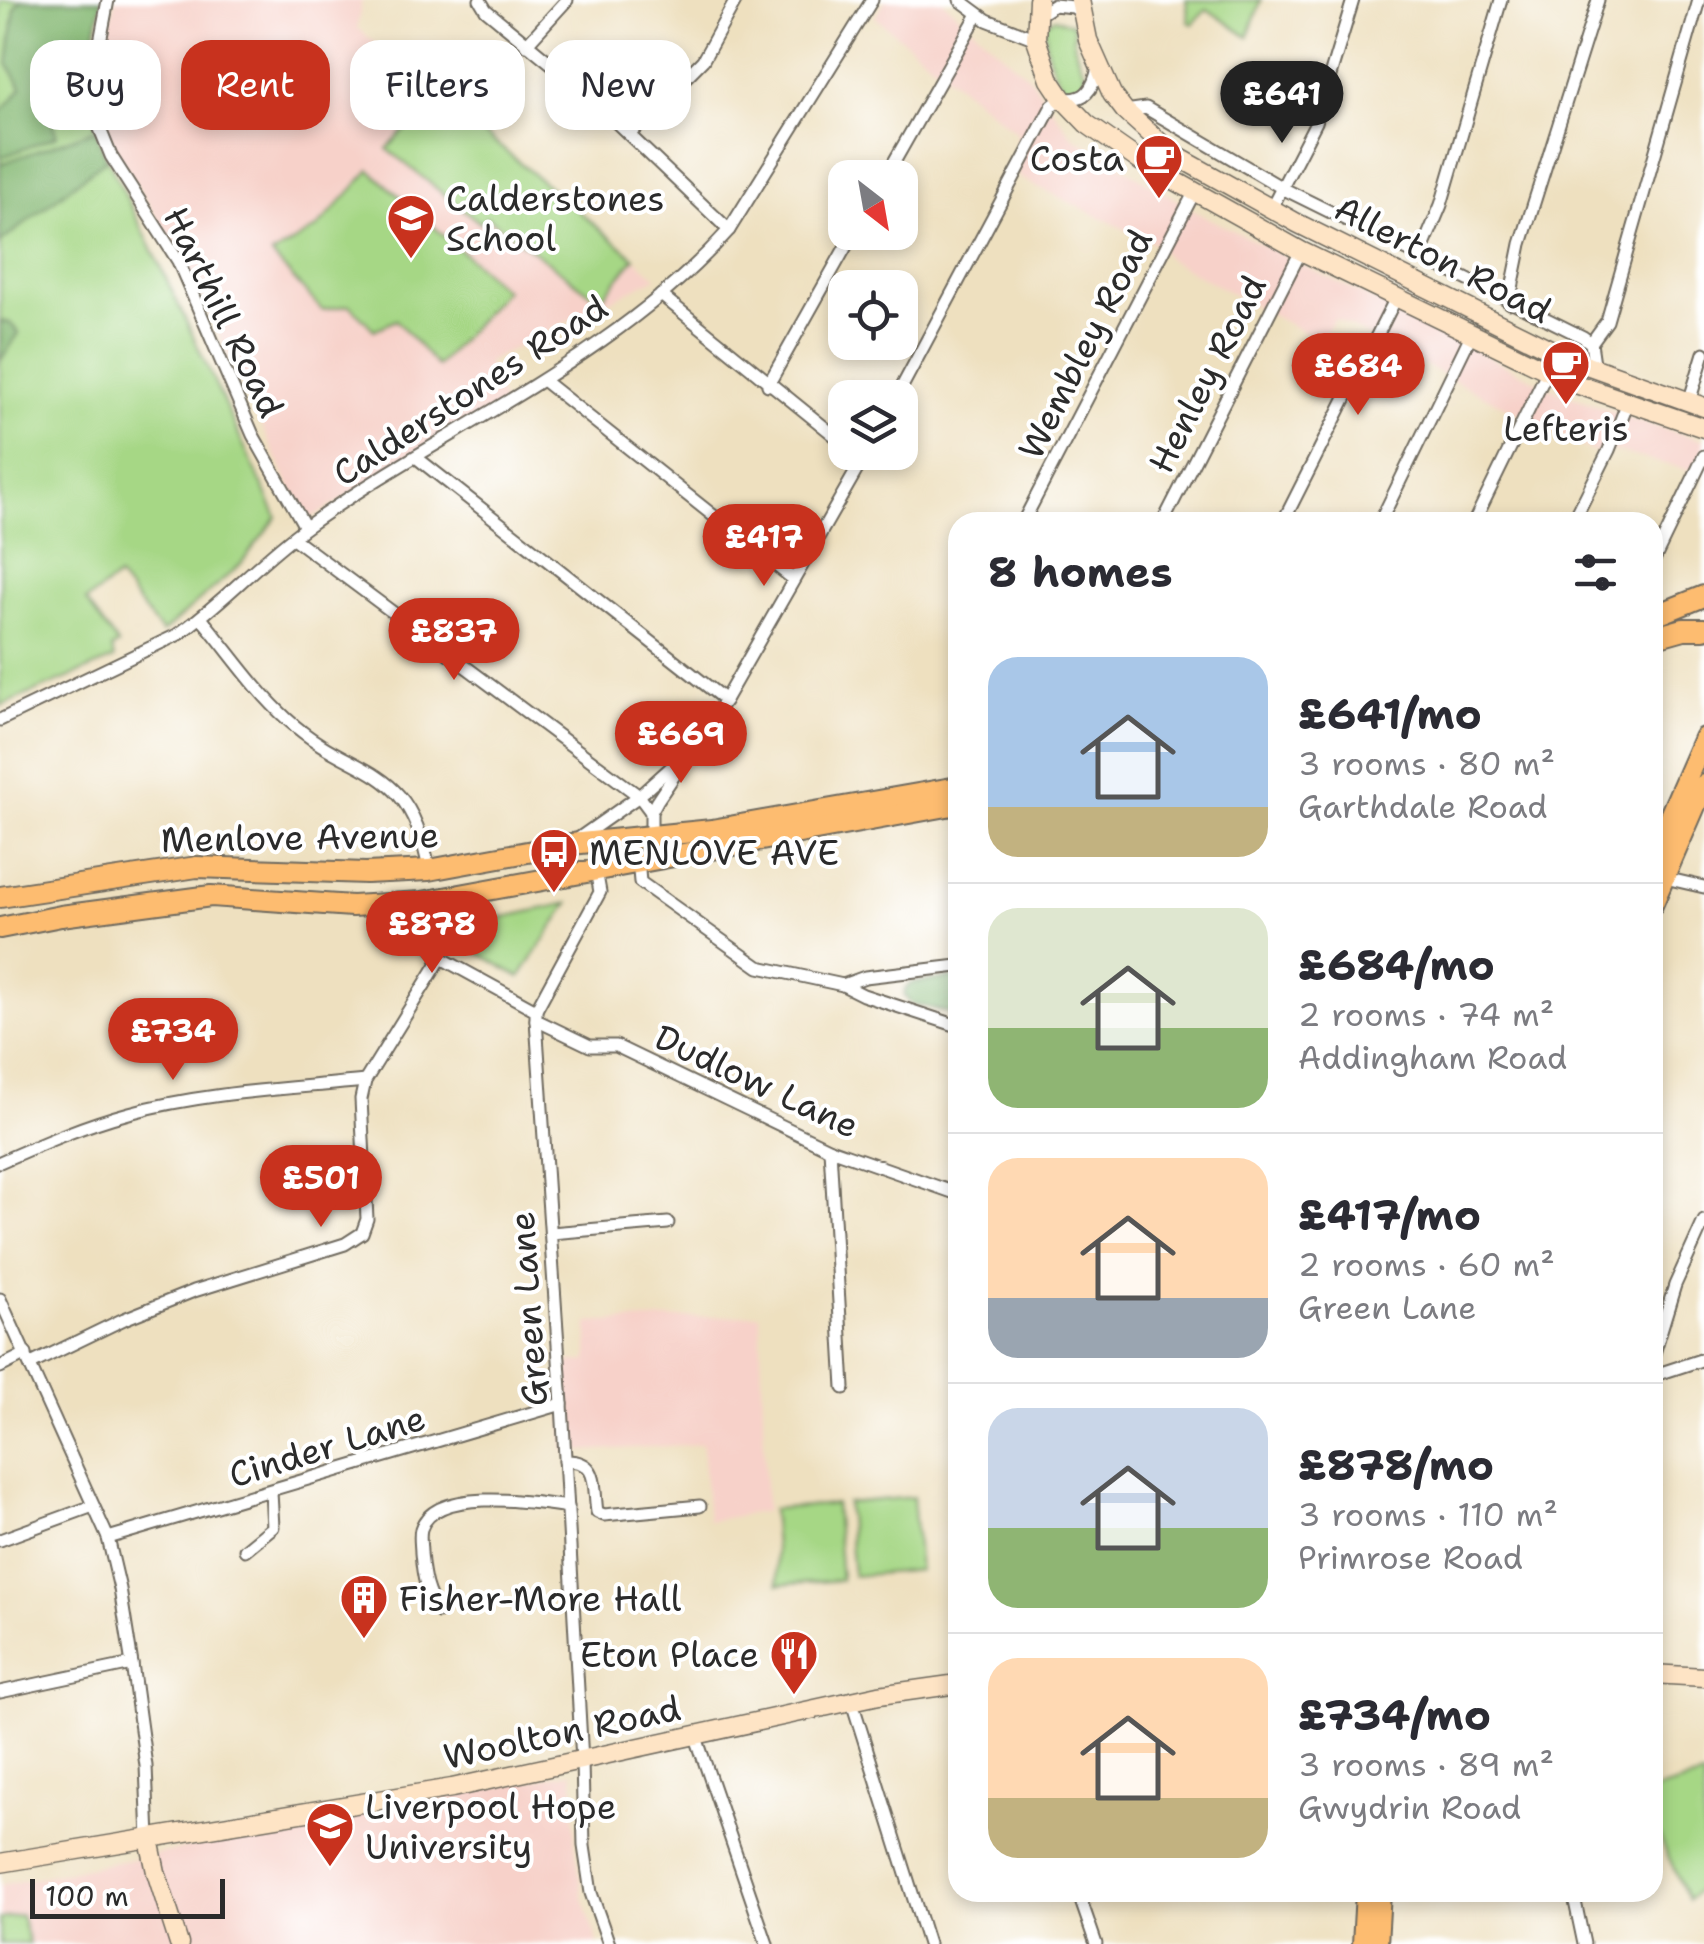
<!DOCTYPE html>
<meta charset="utf-8">
<style>
body{margin:0;font-family:"Shantell Sans",sans-serif;background:#f7f7f7;color:#2b2b33;height:100vh;display:flex;flex-direction:column;font-size:38px;white-space:nowrap}
*{box-sizing:border-box;margin:0}
p{font-size:32px;color:#7c7c81}
.icon{flex:none;width:55px;height:55px;fill:none;stroke:currentColor;stroke-width:2;stroke-linecap:round;stroke-linejoin:round}
.map{position:relative;flex:1;overflow:hidden}
.panel{position:absolute;left:948px;top:512px;width:715px;height:1390px;display:flex;flex-direction:column;background:#fff;border-radius:30px;box-shadow:0 5px 15px #0003}
.panel>*{flex:none}
.top-card{position:absolute;left:30px;top:40px;width:768px;height:90px;display:flex;gap:20px}
.needle{width:65px;rotate:149deg}
.controls{position:absolute;left:828px;top:160px;display:grid;gap:20px}
.controls a{display:grid;place-items:center;width:90px;height:90px;border-radius:20px;background:#fff;box-shadow:0 5px 15px #0003;font-size:50px}
.scale{position:absolute;left:30px;bottom:25px;width:195px;box-sizing:border-box;padding-left:10px;border:5px solid #2b2b2b;border-top:0;font-size:28px;line-height:35px;white-space:nowrap;color:#2b2b2b;-webkit-text-stroke:8px #fff;paint-order:stroke}
.price{position:absolute;translate:-50% -85px;padding:0 22px;border-radius:35px;background:#c8321e;color:#fff;font-size:32px;line-height:65px;filter:drop-shadow(0 2px 5px #0008)}
.price::after{content:'';position:absolute;left:50%;top:60px;width:30px;height:22px;margin-left:-15px;background:inherit;clip-path:polygon(0 0,100% 0,50% 100%)}
.price.active{background:#222;color:#fff}
ul{padding:0;list-style:none}
li{display:flex;align-items:center;gap:30px;height:250px;padding:0 40px}
li+li{border-top:2px solid #e1e1e2}
li span{display:grid;place-items:center;flex:none;width:280px;height:200px;border-radius:30px;color:#555}
li>.icon{margin-inline-start:auto}
span .icon{width:120px;height:120px;fill:#fffc;stroke-width:1}
li b{font-size:42px}
h2{display:flex;justify-content:space-between;align-items:center;height:120px;padding:0 40px;font-size:42px}
.tag{padding:0 35px;border-radius:30px;background:#fff;box-shadow:0 5px 15px #0003;font-size:35px;line-height:90px}
.tag.active{background:#c8321e;color:#fff}
.map>svg:first-child{display:block}
.built{fill:#f7d1c9}
.green{fill:#a6d785;stroke:#688158;stroke-width:2.5}
.forest{fill:#84b872;stroke:#58724e;stroke-width:2.5}
.lines{fill:none;stroke-linecap:round;stroke-linejoin:round}
.street-casing{stroke:#6f6a5f;stroke-width:15}
.secondary-casing{stroke:#6f6a5f;stroke-width:21}
.highway-casing{stroke:#6f6a5f;stroke-width:24}
.street{stroke:#fff;stroke-width:11}
.secondary{stroke:#fee4c5;stroke-width:18}
.highway{stroke:#fdbc6f;stroke-width:20}
.labels{text-anchor:middle;dominant-baseline:central;stroke-width:8;stroke-linejoin:round;paint-order:stroke}
.poi-label{font-size:35px;fill:#2b2b2b;stroke:#fff;text-anchor:start}
.street-label{font-size:35px;fill:#2b2b2b;stroke:#fff}
</style>
<div class="map">
<svg width="1704" height="1944" viewBox="0 0 1704 1944">
<rect width="100%" height="100%" fill="#fff"/>
<filter id="ink" filterUnits="userSpaceOnUse"><feTurbulence type="fractalNoise" baseFrequency=".01" numOctaves="2"/><feDisplacementMap in="SourceGraphic" scale="20" xChannelSelector="R" yChannelSelector="G"/><feConvolveMatrix kernelMatrix="1 2 1 2 8 2 1 2 1" color-interpolation-filters="sRGB"/></filter>
<filter id="wash" filterUnits="userSpaceOnUse"><feTurbulence type="fractalNoise" baseFrequency=".0048" numOctaves="4" result="noise"/><feDisplacementMap in="SourceGraphic" scale="40" xChannelSelector="R" yChannelSelector="G"/><feGaussianBlur stdDeviation="2.25" result="paint"/><feColorMatrix in="noise" values="0 0 0 0 0 0 0 0 0 0 0 0 0 0 0 0 0 1.4 0 .05"/><feComposite in="paint" operator="in"/></filter>
<g filter="url(#wash)">
<rect width="100%" height="100%" fill="#eee0bf"/>
<!-- built -->
<g class="built">
<polygon points="115,0 362,0 357,28 657,277 487,362 504,405 306,521 185,263 103,130 99,84"/>
<polygon points="886,0 942,0 1031,79 1072,136 1198,213 1553,389 1634,420 1704,440 1704,474 1607,449 1601,456 1335,319 1320,341 1168,259 1157,245 1018,177 1016,132 875,17"/>
<polygon points="760,1314 766,1511 708,1521 702,1444 565,1452 559,1363 588,1361 588,1323"/>
<polygon points="573,1772 575,1844 583,1897 598,1944 0,1944 0,1885"/>
</g>
<!-- green -->
<g class="green">
<polygon points="0,0 102,0 87,76 98,140 160,265 277,517 240,565 162,633 118,577 86,601 118,645 112,648 114,659 0,706"/>
<polygon points="1186,0 1261,0 1248,37 1207,9 1193,24 1189,22"/>
<path d="M1055,18L1073,24C1074,33 1073,43 1076,51C1080,68 1094,76 1078,91L1067,90C1052,74 1042,44 1046,23Z"/>
<polygon points="406,69 635,258 600,300 487,217 480,223 387,149 412,123 381,97"/>
<polygon points="370,170 505,290 437,366 396,320 374,330 350,305 322,310 272,255 317,228"/>
<polygon points="569,903 520,977 440,931"/>
<polygon points="913,1497 919,1570 853,1576 847,1503"/>
<polygon points="835,1504 841,1580 778,1585 772,1509"/>
<polygon points="1704,1777 1704,1886 1688,1900 1653,1823 1653,1791"/>
<polygon points="21,1915 29,1944 0,1944 0,1919"/>
</g>
<!-- forest -->
<g class="forest">
<polygon points="22,0 102,0 87,76 48,88 47,107 57,136 0,158 0,113 22,88 8,64 15,7"/>
<polygon points="96,129 106,159 0,243 0,164"/>
<polygon points="0,321 10,323 19,333 0,361"/>
<polygon points="957,977 957,1015 910,1003 904,996 905,989 911,983"/>
</g>
</g>
<g filter="url(#ink)">
<g class="lines">
<!-- street casing -->
<g class="street-casing">
<g id="street">
<polyline points="108,0 93,79 100,129 111,156 178,261 253,435 305,527"/>
<polyline points="480,0 486,10 575,83 729,230"/>
<polyline points="960,0 987,20 1036,39"/>
<polyline points="1037,16 1054,5 1073,7 1082,13"/>
<polyline points="526,45 567,0"/>
<polyline points="1125,111 1146,108 1284,189 1583,337 1591,343 1595,370"/>
<polyline points="630,134 703,60 736,0"/>
<polyline points="885,178 978,14"/>
<polyline points="1272,207 1316,122 1353,0"/>
<polyline points="1420,255 1441,205 1501,0"/>
<polyline points="661,295 845,444"/>
<polyline points="1509,303 1521,244 1598,0"/>
<polyline points="1591,343 1607,321 1699,0"/>
<polyline points="544,381 793,579"/>
<polyline points="768,385 854,232"/>
<path d="M896,398L1052,106L1062,98C1085,102 1093,90 1098,68"/>
<polyline points="1689,402 1704,353"/>
<polyline points="417,458 725,700"/>
<polyline points="1023,522 1195,191"/>
<polyline points="1163,522 1301,251"/>
<polyline points="1283,522 1397,296"/>
<polyline points="1380,522 1472,333"/>
<polyline points="1474,522 1548,370"/>
<polyline points="1573,522 1609,450 1628,402"/>
<polyline points="293,538 639,796 651,812"/>
<polyline points="1652,564 1704,456"/>
<path d="M201,618C229,651 255,690 287,719C356,782 409,758 429,870"/>
<path d="M0,720L177,635C223,603 260,560 306,527C446,427 612,361 729,230L872,0"/>
<polyline points="651,836 651,812 657,801 725,700 867,452"/>
<polyline points="575,841 639,796 678,761"/>
<polyline points="638,860 640,882 759,967 843,985 863,995 958,1026"/>
<polyline points="596,870 600,892 536,1010 536,1020 562,1404 582,1761 584,1846 591,1893 609,1944"/>
<polyline points="1665,878 1704,887"/>
<polyline points="422,902 411,915 410,924 441,958 536,1010"/>
<polyline points="843,985 865,977 958,966"/>
<polyline points="536,1020 590,1046 616,1046 830,1149 958,1194"/>
<polyline points="830,1149 844,1388"/>
<path d="M0,1162C43,1143 84,1125 129,1113C205,1092 287,1089 365,1081"/>
<polyline points="551,1233 668,1223"/>
<polyline points="0,1299 108,1538 120,1589 132,1664 146,1766 149,1839"/>
<polyline points="1652,1360 1675,1285 1704,1221"/>
<polyline points="31,1364 124,1319 194,1291 345,1244 362,1233 367,1219 361,1099 365,1081 441,958"/>
<polyline points="0,1367 26,1354"/>
<polyline points="1652,1376 1704,1359"/>
<path d="M565,1461C600,1460 593,1486 597,1512L604,1515L700,1506"/>
<polyline points="108,1538 562,1404"/>
<polyline points="0,1540 93,1506"/>
<polyline points="245,1550 273,1527 271,1492"/>
<path d="M439,1612C426,1594 423,1576 421,1553C421,1546 419,1536 421,1529C435,1486 534,1502 568,1507"/>
<polyline points="0,1692 132,1664"/>
<polyline points="852,1702 928,1944"/>
<polyline points="696,1737 767,1944"/>
<polyline points="1078,1892 1096,1944"/>
<polyline points="1573,1892 1584,1944"/>
</g>
</g>
<!-- secondary casing -->
<g class="secondary-casing">
<g id="secondary">
<polyline points="1038,0 1036,39 1050,80 1062,98 1087,124 1140,161 1301,251 1573,383 1704,428"/>
<polyline points="1080,0 1088,40 1112,94 1125,111 1173,154 1297,223 1570,359 1704,407"/>
<polyline points="1652,1674 1704,1677"/>
<polyline points="149,1839 156,1872 179,1944"/>
<polyline points="0,1863 452,1788 879,1695 958,1684"/>
</g>
</g>
<!-- highway casing -->
<g class="highway-casing">
<g id="highway">
<polyline points="1652,617 1704,596"/>
<polyline points="1652,638 1684,629 1704,629"/>
<polyline points="1652,857 1704,738"/>
<polyline points="0,897 197,867 366,873 429,870 571,844 712,830 958,787"/>
<polyline points="1652,905 1704,785"/>
<polyline points="0,928 61,916 211,896 352,906 422,902 958,804"/>
<polyline points="1363,1944 1366,1892"/>
<polyline points="1377,1944 1380,1892"/>
</g>
</g>
<!-- street -->
<use href="#street" class="street"/>
<!-- secondary -->
<use href="#secondary" class="secondary"/>
<!-- highway -->
<use href="#highway" class="highway"/>
</g>
</g>
<!-- icons -->
<defs>
<g id="cafe-pin" transform="scale(2.5)"><path d="M0 17L-7.5 6A9.5 9.5 0 1 1 7.5 6Z" fill="#c8321e" stroke="#fff"/><path d="M-5.5-4.5H6V0H3Q3 3.5 0 3.5H-2.5Q-5.5 3.5-5.5 0ZM3-3.2v2h1.7v-2ZM-6 4.5H4V6H-6Z" fill="#fff"/></g>
<g id="school-pin" transform="scale(2.5)"><path d="M0 17L-7.5 6A9.5 9.5 0 1 1 7.5 6Z" fill="#c8321e" stroke="#fff"/><path d="M0-5L7-2L0 1L-7-2ZM-4 1L0 2.5L4 1V4Q0 6-4 4Z" fill="#fff"/></g>
<g id="bus-pin" transform="scale(2.5)"><path d="M0 17L-7.5 6A9.5 9.5 0 1 1 7.5 6Z" fill="#c8321e" stroke="#fff"/><path d="M-5-6H5V4H4V6H2V4H-2V6H-4V4H-5ZM-3.5-4V0h7V-4ZM-3.5 1.2v1.5H-2V1.2ZM2 1.2v1.5H3.5V1.2Z" fill="#fff"/></g>
<g id="building-pin" transform="scale(2.5)"><path d="M0 17L-7.5 6A9.5 9.5 0 1 1 7.5 6Z" fill="#c8321e" stroke="#fff"/><path d="M-4-6H4V6H1V3H-1V6H-4ZM-2.5-4.3h1.7v1.8h-1.7ZM.8-4.3h1.7v1.8H.8ZM-2.5-1h1.7V.8h-1.7ZM.8-1h1.7V.8H.8Z" fill="#fff"/></g>
<g id="restaurant-pin" transform="scale(2.5)"><path d="M0 17L-7.5 6A9.5 9.5 0 1 1 7.5 6Z" fill="#c8321e" stroke="#fff"/><path d="M-5-6h1v4h1v-4h1v4h1v-4h1v5L-1.5 .5V6h-2V.5L-5-1ZM5-6V6H3V1.5H1.5Q1.5-4 5-6Z" fill="#fff"/></g>
<g id="university-pin" transform="scale(2.5)"><path d="M0 17L-7.5 6A9.5 9.5 0 1 1 7.5 6Z" fill="#c8321e" stroke="#fff"/><path d="M0-5L7-2L0 1L-7-2ZM-4 1L0 2.5L4 1V4Q0 6-4 4Z" fill="#fff"/></g>
</defs>
<g fill-rule="evenodd">
<use href="#cafe-pin" x="1159" y="158"/>
<use href="#school-pin" x="411" y="218"/>
<use href="#cafe-pin" x="1566" y="364"/>
<use href="#bus-pin" x="554" y="852"/>
<use href="#building-pin" x="364" y="1598"/>
<use href="#restaurant-pin" x="794" y="1654"/>
<use href="#university-pin" x="330" y="1826"/>
</g>
<g class="labels">
<!-- poi labels -->
<g class="poi-label">
<text x="1124" y="158" text-anchor="end">Costa</text>
<text x="446" y="198">Calderstones<tspan x="446" dy="40">School</tspan></text>
<text x="1566" y="428" text-anchor="middle">Lefteris</text>
<text x="589" y="852">MENLOVE AVE</text>
<text x="399" y="1598">Fisher-More Hall</text>
<text x="759" y="1654" text-anchor="end">Eton Place</text>
<text x="365" y="1806">Liverpool Hope<tspan x="365" dy="40">University</tspan></text>
</g>
<!-- street labels -->
<g class="street-label">
<text transform="translate(1443 259) rotate(27)">Allerton Road</text>
<text transform="translate(224 312) rotate(64)">Harthill Road</text>
<text transform="translate(1085 344) rotate(-63)">Wembley Road</text>
<text transform="translate(1207 374) rotate(-63)">Henley Road</text>
<text transform="translate(470 390) rotate(-33)">Calderstones Road</text>
<text transform="translate(300 837) rotate(-1)">Menlove Avenue</text>
<text transform="translate(757 1081) rotate(25)">Dudlow Lane</text>
<text transform="translate(528 1309) rotate(-94)">Green Lane</text>
<text transform="translate(327 1446) rotate(-17)">Cinder Lane</text>
<text transform="translate(562 1732) rotate(-12)">Woolton Road</text>
</g>
</g>
</svg>
<div class="controls">
<a><svg class="needle" viewBox="-14 -14 28 28"><path d="M0-13l5 13h-10z" fill="#e53935"/><path d="M0 13l5-13h-10z" fill="#7c7c81"/></svg></a>
<a><svg class="icon" aria-label="locate" viewBox="0 0 24 24"><circle cx="12" cy="12" r="6"/><path d="M12 2v4M12 18v4M2 12h4M18 12h4"/></svg></a>
<a><svg class="icon" aria-label="layers" viewBox="0 0 24 24"><path d="M12 4l9 5-9 5-9-5zM3 14l9 5 9-5"/></svg></a>
</div>
<div class="scale">100 m</div>
<b class="price active" style="left:1282px;top:146px">£641</b>
<b class="price" style="left:1358px;top:418px">£684</b>
<b class="price" style="left:764px;top:589px">£417</b>
<b class="price" style="left:454px;top:683px">£837</b>
<b class="price" style="left:681px;top:786px">£669</b>
<b class="price" style="left:432px;top:976px">£878</b>
<b class="price" style="left:173px;top:1083px">£734</b>
<b class="price" style="left:321px;top:1230px">£501</b>
<div class="top-card">
<a class="tag">Buy</a>
<a class="tag active">Rent</a>
<a class="tag">Filters</a>
<a class="tag">New</a>
</div>
<section class="panel">
<h2>8 homes<svg class="icon" aria-label="filters" viewBox="0 0 24 24"><path d="M4 7h16M4 17h16"/><circle cx="9" cy="7" r="2"/><circle cx="15" cy="17" r="2"/></svg></h2>
<ul>
<li><span style="background:linear-gradient(#a9c7e8 75%,#c2b280 0)"><svg class="icon" aria-label="home" viewBox="0 0 24 24"><path d="M3 11l9-7 9 7M6 9v11h12V9"/></svg></span><div><b>£641/mo</b><p>3 rooms · 80 m²</p><p>Garthdale Road</p></div></li>
<li><span style="background:linear-gradient(#dfe7d0 60%,#8fb573 0)"><svg class="icon" aria-label="home" viewBox="0 0 24 24"><path d="M3 11l9-7 9 7M6 9v11h12V9"/></svg></span><div><b>£684/mo</b><p>2 rooms · 74 m²</p><p>Addingham Road</p></div></li>
<li><span style="background:linear-gradient(#ffd9b3 70%,#9aa5b1 0)"><svg class="icon" aria-label="home" viewBox="0 0 24 24"><path d="M3 11l9-7 9 7M6 9v11h12V9"/></svg></span><div><b>£417/mo</b><p>2 rooms · 60 m²</p><p>Green Lane</p></div></li>
<li><span style="background:linear-gradient(#c9d6e8 60%,#8fb573 0)"><svg class="icon" aria-label="home" viewBox="0 0 24 24"><path d="M3 11l9-7 9 7M6 9v11h12V9"/></svg></span><div><b>£878/mo</b><p>3 rooms · 110 m²</p><p>Primrose Road</p></div></li>
<li><span style="background:linear-gradient(#ffd9b3 70%,#c2b280 0)"><svg class="icon" aria-label="home" viewBox="0 0 24 24"><path d="M3 11l9-7 9 7M6 9v11h12V9"/></svg></span><div><b>£734/mo</b><p>3 rooms · 89 m²</p><p>Gwydrin Road</p></div></li>
</ul>
</section>
</div>
